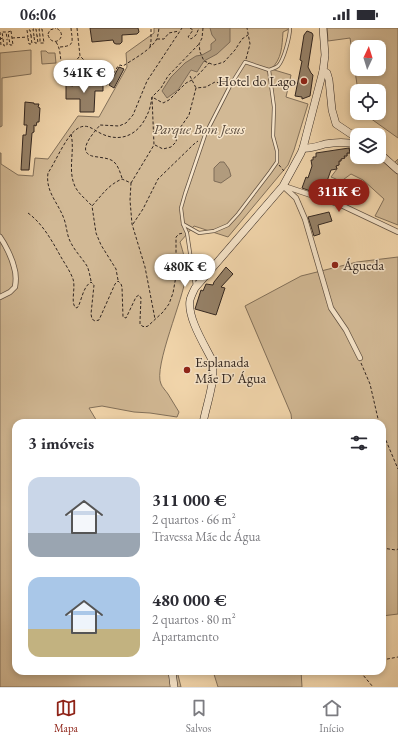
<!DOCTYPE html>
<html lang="pt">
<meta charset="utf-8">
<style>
body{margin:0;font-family:"EB Garamond",serif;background:#f7f7f7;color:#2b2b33;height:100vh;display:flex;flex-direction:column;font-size:15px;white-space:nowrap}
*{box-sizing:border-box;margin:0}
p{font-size:13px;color:#7c7c81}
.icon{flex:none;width:22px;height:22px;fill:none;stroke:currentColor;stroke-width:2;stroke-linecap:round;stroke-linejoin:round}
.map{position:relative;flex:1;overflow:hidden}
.sheet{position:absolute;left:12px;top:391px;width:374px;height:256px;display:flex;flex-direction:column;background:#fff;border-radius:12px;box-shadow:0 2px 6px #0003}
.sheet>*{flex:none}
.needle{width:26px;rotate:4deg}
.controls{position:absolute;left:350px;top:12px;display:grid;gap:8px}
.controls a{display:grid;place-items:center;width:36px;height:36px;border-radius:8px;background:#fff;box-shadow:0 2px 6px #0003;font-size:20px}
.price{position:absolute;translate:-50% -34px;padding:0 9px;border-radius:14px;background:#fff;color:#222;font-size:13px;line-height:26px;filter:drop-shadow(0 1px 2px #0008)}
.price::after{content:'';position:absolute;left:50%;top:24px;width:12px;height:9px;margin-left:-6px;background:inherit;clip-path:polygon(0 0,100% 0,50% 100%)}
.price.selected{background:#8f2418;color:#fff}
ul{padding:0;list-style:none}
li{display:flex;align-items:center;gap:12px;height:100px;padding:0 16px}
li span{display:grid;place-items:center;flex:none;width:112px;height:80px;border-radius:12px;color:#555}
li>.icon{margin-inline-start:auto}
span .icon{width:48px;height:48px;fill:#fffc;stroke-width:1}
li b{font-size:17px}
h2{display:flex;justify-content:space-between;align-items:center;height:48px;padding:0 16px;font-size:17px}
.status{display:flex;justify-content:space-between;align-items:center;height:28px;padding:0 20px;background:#fff;direction:ltr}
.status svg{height:11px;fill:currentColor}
.dock{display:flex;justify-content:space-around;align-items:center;height:56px;border-top:1px solid #e1e1e2;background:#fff;font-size:11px;color:#7c7c81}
.dock a{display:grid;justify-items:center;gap:2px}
.dock .selected{color:#8f2418}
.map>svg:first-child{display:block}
.green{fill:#d2b995;stroke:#82705a;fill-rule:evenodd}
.water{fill:#b19b7d;stroke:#7e6c58}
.building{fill:#968269;stroke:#322620}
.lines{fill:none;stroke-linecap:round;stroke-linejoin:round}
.lane-casing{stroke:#625243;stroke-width:4}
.street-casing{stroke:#625243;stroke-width:6}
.secondary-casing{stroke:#322620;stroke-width:8}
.path{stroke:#322620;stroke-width:1;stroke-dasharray:3 2;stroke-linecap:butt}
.lane{stroke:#f7e5ca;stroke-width:2.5}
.street{stroke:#f7e5ca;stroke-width:4.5}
.secondary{stroke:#f7e5ca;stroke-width:7}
.poi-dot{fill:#8f2418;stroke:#f7e5ca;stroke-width:1.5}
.labels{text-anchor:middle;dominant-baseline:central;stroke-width:3;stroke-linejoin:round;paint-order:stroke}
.poi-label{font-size:14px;fill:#322620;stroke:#f7e5ca;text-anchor:start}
.park-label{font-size:14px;font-style:italic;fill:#5a4b3d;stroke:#f7e5ca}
</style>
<div class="status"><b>06:06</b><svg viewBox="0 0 49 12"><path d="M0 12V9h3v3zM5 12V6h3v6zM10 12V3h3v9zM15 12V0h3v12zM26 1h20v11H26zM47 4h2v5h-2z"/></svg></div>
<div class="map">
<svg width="398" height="659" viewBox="0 0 398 659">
<rect width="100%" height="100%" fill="#f3d7ad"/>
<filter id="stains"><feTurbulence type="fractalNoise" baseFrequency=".005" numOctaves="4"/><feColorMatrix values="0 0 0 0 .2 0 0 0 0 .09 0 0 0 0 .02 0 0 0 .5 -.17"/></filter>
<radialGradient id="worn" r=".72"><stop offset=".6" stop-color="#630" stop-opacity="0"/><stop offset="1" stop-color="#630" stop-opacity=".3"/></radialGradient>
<!-- green -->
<g class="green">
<path d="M154,0H291L283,4C282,18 282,31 271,41L291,47L286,69L308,76L294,122L288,137L228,209L194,198L180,214C183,224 187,236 186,247C184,270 153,339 161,356C162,359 166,363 168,366C172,372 175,378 179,384L177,389L150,385L134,384L102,378L89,380L98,395H16V643H177L181,659H0V125H1V136L18,147L33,148L35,130L48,131L78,88L99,89L127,39L126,25L154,5Z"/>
<path d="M327,0H398V110L363,85H379V63H358L350,10L328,13ZM357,19H379V41H357Z"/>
<polygon points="31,22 31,46 2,50 2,98 0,99 0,25"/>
<polygon points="41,23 46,23 48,25 55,25 56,35 42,36"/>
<polygon points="349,120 357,120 357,129 378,129 390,139 398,131 398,197 375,188 384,171 363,152 351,146 340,154 336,151 331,149 337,141 336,138 339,137 339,133 341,133 341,131 345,130 344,128 347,128 347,125 350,125"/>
<polygon points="398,229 398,586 382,588 382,395 292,395 291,386 245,278 301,248 357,234"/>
<polygon points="213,643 301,643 302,659 218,659"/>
</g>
<!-- water -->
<g class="water">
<polygon points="210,0 230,0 230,14 217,26 204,33 197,44 191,42 178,62 167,70 162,63 171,49 185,35 196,28 202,27 211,22 211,16 216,12 212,7"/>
<polygon points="220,134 224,134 229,141 231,148 221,155 214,153 214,140"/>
</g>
<!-- building -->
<g class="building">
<polygon points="90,0 138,0 139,4 137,6 122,7 122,14 120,16 116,16 114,15 113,12 92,14"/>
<polygon points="307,3 312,5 313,7 308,39 311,45 313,47 310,68 302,71 302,69 295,68 302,33 300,32 304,7"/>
<polygon points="119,39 124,41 114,60 109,57"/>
<circle cx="63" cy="47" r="4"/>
<polygon points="73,54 103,54 103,63 95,63 94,84 80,84 80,71 66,71 66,57 73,58"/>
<polygon points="25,74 34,75 34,76 39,76 38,79 40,80 39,94 37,94 36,98 34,97 34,104 32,105 29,142 21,142 23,107 26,107 27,97 24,97"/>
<polygon points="349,120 350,125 347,125 347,128 344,128 345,130 341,131 341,133 339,133 339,137 336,138 337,141 331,142 326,156 321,154 320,159 318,159 316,165 302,160 306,149 308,150 312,138 311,132 313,132 313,129 316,129 316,125"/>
<polygon points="329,184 332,193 318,197 320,206 314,208 308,189"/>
<polygon points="226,239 233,246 221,259 225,260 216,287 195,281 201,262 203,263 206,256 213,257 214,254"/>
</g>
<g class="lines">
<!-- lane casing -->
<g class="lane-casing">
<g id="lane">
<polyline points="183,196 199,205 214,203 228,197 238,186 270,144 277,134 277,123 273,108 274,79 269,42"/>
<path d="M195,258L187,205L183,196L181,180L185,166L205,107L230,58L245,34L269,42C271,41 276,40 278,38C284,32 290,8 290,0"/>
</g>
</g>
<!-- street casing -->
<g class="street-casing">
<g id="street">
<polyline points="283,158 296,170 305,191 331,280 346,302 360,330"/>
<polyline points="287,159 341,177 398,204"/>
<path d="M0,209C5,216 12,230 14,239C16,245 16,253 15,259L10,264L0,269"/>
</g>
</g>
<!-- secondary casing -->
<g class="secondary-casing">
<g id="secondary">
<polyline points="323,43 327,45 329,52 332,82 336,96 357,110"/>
<path d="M303,120C311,121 318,118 325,116C335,114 347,114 357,116"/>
<polyline points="379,125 398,142"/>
<path d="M203,395C207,374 216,353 212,332C204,316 187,289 190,272C191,268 193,264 195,260L283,158L301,125L303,120L323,43L325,27L323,0"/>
<polyline points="172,643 174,659"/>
</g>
</g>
<!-- path -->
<g class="path">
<polyline points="77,0 80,28 91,39"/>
<polyline points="190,0 193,2 188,9 191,11 196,7 199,0"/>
<polyline points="203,0 202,10 199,16 200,24 204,33 214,37 224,34 235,22 242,11 248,7"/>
<polygon points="11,3 13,17 10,17 8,4"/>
<polyline points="0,4 1,18 0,18"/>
<polyline points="48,6 50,2 56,0"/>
<path d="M48,7C53,22 70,7 56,0"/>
<polyline points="34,9 35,15 38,15 37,8"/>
<polyline points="12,10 28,9 27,2 30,2 31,8 34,8 33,1 36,1 37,8 40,8 39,1 42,1 44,15 40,15 40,8"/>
<polyline points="28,10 29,16 32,16 31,8"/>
<polyline points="0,11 3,10 2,4 6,4 7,10 8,10"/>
<polyline points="3,11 4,18 7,17 7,11"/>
<polyline points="157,11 164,11 169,5 179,3"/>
<path d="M56,14C62,23 59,31 63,40C71,42 75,33 80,28"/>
<path d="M60,19C76,18 72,13 71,0"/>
<polyline points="150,19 151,13 151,0"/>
<polyline points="246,31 250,16 247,0"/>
<path d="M97,35L104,41V51L105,56L107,57L118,38L120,37L123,38C132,32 147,24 154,15C158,11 158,6 159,0"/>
<polyline points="190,48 196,60"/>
<path d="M71,106C75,123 68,140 74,156C77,165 86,171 92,178"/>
<polyline points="155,117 163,121 171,119 176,114 178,103 189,87 196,60 206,59 215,54 225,56"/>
<polyline points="279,137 284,143"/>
<path d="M122,150C120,144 118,137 113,133C108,130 103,130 98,129C73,127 92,107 100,97L119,98L126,95L133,87L147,53L182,0"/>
<polyline points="131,155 154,117 152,69 161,60 168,48 199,16"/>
<path d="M28,185C43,196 52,213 61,229C65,236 70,243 73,251C76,260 70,275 76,280L78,279C82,271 83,259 91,254L94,257L91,286L92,291L95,293L99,292L115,256L118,253L121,256L122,259L123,289L126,290L127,288L136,269L139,267L141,270L140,293V296L142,298L145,299L148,298L163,284L169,276L173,265L176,248V209L179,206L183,205"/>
<polyline points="133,196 143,181 158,151 194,116 198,113"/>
<path d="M118,252L116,241L101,217L96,205L92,178C102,167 108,157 122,151L131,155L130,172L132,196L145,239L155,291"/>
<path d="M91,253C90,248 89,242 87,238C82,230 75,223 71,215C67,208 67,201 65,194C60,176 45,165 48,145C56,133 66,108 77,101C87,94 93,102 102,106C122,115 139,106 147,87C150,82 151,75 152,69L163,75L169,72L186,55L192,52L200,45L209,35"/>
<polyline points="361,335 370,356 379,395"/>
<polyline points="382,403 398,441"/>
<polyline points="382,520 396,522 398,521"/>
<polyline points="382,632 398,629"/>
<polyline points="363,643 363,647 373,659"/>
</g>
<!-- lane -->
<use href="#lane" class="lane"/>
<!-- street -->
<use href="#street" class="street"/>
<!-- secondary -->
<use href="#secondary" class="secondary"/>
</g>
<!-- markers -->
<g class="poi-dot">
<circle cx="304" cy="53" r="4"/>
<circle cx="335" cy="237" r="4"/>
<circle cx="187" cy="342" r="4"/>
</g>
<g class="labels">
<!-- poi labels -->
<g class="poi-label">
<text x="296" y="53" text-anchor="end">Hotel do Lago</text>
<text x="343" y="237">Águeda</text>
<text x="195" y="334">Esplanada<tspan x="195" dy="16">Mãe D' Água</tspan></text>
</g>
<!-- park labels -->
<g class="park-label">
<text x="199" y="101">Parque Bom Jesus</text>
</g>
</g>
<rect width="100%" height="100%" filter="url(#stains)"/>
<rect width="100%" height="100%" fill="url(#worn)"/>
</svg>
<div class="controls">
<a><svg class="needle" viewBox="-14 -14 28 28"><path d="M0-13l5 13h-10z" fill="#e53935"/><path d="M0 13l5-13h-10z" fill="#7c7c81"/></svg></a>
<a><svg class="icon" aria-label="locate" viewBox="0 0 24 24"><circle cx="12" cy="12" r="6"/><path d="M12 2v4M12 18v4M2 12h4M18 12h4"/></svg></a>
<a><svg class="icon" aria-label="layers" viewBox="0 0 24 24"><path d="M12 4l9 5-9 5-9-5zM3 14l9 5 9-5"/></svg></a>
</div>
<b class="price" style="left:84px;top:66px">541K €</b>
<b class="price selected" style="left:339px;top:185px">311K €</b>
<b class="price" style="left:185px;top:260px">480K €</b>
<section class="sheet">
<h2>3 imóveis<svg class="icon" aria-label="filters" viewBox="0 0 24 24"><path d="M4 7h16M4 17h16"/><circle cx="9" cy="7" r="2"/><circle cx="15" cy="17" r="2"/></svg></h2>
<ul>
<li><span style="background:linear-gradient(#c9d6e8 70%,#9aa5b1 0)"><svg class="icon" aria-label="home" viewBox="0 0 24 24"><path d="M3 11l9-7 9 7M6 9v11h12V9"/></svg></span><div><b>311 000 €</b><p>2 quartos · 66 m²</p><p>Travessa Mãe de Água</p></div></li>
<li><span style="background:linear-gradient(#a9c7e8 65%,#c2b280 0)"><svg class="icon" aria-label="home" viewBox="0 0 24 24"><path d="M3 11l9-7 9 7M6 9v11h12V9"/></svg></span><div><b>480 000 €</b><p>2 quartos · 80 m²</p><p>Apartamento</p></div></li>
</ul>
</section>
</div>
<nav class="dock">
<a class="selected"><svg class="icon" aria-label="map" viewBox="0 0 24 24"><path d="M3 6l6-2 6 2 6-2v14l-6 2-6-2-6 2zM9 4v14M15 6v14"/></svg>Mapa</a>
<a><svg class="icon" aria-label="saved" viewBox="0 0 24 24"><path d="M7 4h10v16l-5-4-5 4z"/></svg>Salvos</a>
<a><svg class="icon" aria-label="home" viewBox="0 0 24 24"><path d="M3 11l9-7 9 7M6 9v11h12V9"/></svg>Início</a>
</nav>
